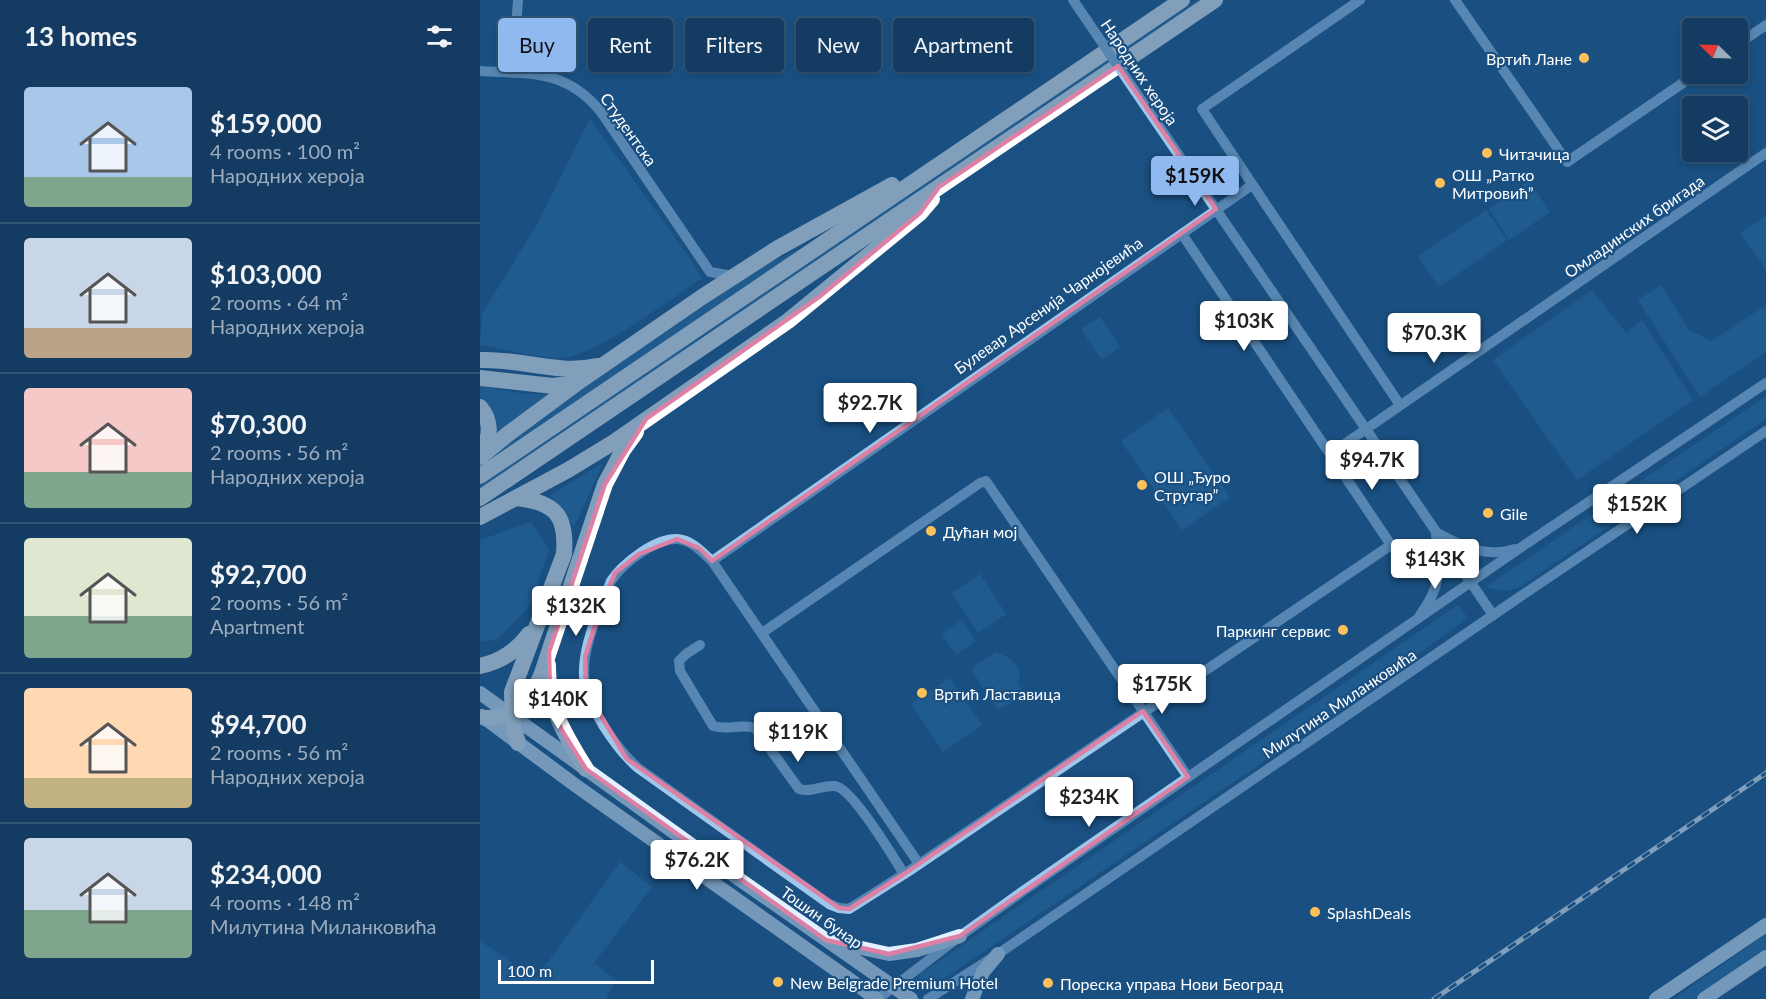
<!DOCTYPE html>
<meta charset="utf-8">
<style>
body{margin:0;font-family:Lato,sans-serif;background:#1d4368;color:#f1f3f6;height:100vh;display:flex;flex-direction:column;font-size:22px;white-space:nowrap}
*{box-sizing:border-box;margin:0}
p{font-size:20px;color:#9dadbe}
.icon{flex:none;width:33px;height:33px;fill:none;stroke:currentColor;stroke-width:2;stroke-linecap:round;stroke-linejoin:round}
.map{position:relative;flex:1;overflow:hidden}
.side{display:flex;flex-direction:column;background:#143c62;width:480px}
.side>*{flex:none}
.banner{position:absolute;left:18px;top:18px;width:570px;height:54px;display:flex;gap:12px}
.needle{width:39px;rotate:293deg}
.buttons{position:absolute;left:1202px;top:18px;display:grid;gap:12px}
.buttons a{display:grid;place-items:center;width:66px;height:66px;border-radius:6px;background:#143c62;box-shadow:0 3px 9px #0003,0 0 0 2px #335677;font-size:30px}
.scale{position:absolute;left:18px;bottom:15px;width:156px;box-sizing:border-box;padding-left:6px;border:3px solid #fff;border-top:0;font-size:16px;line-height:21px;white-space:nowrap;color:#fff;-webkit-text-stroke:4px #1a5082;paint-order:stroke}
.price{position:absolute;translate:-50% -51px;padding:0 14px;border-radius:6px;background:#fff;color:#222;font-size:20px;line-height:39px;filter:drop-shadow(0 2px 3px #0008)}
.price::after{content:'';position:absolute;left:50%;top:36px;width:18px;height:14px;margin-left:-9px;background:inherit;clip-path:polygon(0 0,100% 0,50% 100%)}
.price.on{background:#90b9f0;color:#111}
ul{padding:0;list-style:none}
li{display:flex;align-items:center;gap:18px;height:150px;padding:0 24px}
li+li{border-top:2px solid #335677}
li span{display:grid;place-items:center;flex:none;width:168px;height:120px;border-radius:6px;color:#555}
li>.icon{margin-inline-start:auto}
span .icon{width:72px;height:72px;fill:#fffc;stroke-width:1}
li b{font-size:26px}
h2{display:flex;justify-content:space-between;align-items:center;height:72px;padding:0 24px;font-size:26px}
.pill{padding:0 21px;border-radius:6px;background:#143c62;box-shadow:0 3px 9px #0003,0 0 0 2px #335677;font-size:21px;line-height:54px}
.pill.on{background:#90b9f0;color:#111}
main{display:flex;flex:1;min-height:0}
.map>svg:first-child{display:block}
.green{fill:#2968a0}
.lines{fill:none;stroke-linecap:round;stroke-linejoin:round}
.minor{stroke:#9fc7eb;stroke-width:10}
.major{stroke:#e3f0ff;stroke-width:14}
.highway{stroke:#fff;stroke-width:16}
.rail-casing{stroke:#fff;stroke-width:5}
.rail{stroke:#1a5082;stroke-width:3;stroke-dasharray:9;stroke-linecap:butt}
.minor-bridge{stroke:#9fc7eb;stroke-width:10}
.marked{fill:none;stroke:#dd80a5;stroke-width:4.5;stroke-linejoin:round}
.poi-dot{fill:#fdc15a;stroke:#1a5082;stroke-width:2}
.labels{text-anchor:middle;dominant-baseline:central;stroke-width:4.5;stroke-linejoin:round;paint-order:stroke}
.poi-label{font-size:16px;fill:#fff;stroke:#1a5082;text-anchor:start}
.street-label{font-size:16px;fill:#fff;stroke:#1a5082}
</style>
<main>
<section class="side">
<h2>13 homes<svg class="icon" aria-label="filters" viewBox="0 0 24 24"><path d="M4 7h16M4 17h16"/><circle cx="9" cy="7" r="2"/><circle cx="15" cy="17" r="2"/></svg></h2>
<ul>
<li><span style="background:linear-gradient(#a9c7e8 75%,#7fa58c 0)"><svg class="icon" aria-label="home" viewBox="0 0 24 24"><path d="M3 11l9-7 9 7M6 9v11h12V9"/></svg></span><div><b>$159,000</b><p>4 rooms · 100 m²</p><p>Народних хероја</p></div></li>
<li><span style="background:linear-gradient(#c9d6e8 75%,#b9a48a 0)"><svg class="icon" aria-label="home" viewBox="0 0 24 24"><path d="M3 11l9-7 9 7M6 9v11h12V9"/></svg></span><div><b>$103,000</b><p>2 rooms · 64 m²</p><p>Народних хероја</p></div></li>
<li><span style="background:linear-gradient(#f6c9c9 70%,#7fa58c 0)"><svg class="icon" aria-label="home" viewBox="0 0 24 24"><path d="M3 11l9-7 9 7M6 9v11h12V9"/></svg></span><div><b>$70,300</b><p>2 rooms · 56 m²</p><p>Народних хероја</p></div></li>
<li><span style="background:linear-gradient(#dfe7d0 65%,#7fa58c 0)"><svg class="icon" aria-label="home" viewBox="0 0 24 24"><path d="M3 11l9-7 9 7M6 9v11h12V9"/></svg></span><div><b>$92,700</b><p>2 rooms · 56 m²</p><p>Apartment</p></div></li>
<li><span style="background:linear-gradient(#ffd9b3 75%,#c2b280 0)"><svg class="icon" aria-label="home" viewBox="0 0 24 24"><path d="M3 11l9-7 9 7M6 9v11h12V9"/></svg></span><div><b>$94,700</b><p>2 rooms · 56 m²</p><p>Народних хероја</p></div></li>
<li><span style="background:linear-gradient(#c9d6e8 60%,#7fa58c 0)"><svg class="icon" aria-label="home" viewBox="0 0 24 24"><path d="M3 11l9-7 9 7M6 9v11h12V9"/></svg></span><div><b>$234,000</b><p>4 rooms · 148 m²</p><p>Милутина Миланковића</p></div></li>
</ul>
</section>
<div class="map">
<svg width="1286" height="999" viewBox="0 0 1286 999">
<rect width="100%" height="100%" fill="#1a5082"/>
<!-- green -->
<g class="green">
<polygon points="717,0 731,0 0,492 0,483"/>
<path d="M110,119L211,260L222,278C192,298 111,360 78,358C52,357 25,349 0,345L2,314L56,226Z"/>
<polygon points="1049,181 1070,212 1029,240 1009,209"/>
<polygon points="1006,210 1027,240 959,287 938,256"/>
<polygon points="1286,216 1286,269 1260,233"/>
<polygon points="336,241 0,467 28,442 165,345 282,267"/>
<polygon points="1181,285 1209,330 1232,341 1286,305 1286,352 1220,397 1158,300"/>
<polygon points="1112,290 1146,333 1162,320 1213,400 1097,480 1013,360"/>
<polygon points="620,317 640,347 622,360 601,329"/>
<polygon points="0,386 44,394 68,394 13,437 0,405"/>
<polygon points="1286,396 1286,419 1040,587 1028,591 1008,588 1007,586"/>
<polygon points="688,408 750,497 702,530 641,441"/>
<polygon points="123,463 94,527 70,495"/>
<polygon points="51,522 69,549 51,604 18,639 0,642 0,540"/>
<polygon points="500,574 526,614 498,633 472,593"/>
<polygon points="978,605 987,617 981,623 887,691 452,987 437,976"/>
<polygon points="482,620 496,641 476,655 462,634"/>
<path d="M516,652C529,657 547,667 537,683L543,692L539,697L520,709L517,708L492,671L494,666Z"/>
<polygon points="470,678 502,725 463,752 431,704"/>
<polygon points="140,862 172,887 114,963 136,980 126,999 0,999 0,941 56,979"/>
<polygon points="1286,934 1286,948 1214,999 1193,999"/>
</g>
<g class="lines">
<!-- minor -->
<g class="minor">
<polyline points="593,0 606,19"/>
<polyline points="880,0 722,109 920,405"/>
<polyline points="975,0 1087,162 1216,74"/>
<polyline points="1257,45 1286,25"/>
<path d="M0,71C50,74 86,69 121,112L230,272L253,276"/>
<polyline points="33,73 38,0"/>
<polyline points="655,91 1013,615"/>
<polyline points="850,454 1286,153"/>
<path d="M959,534C983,547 1007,558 1035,549"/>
<polyline points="232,561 772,185"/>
<path d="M940,615C963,584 959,570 956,534"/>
<polyline points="282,633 500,483 506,481 708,777"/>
<path d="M220,645L206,654L199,661L200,671L233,726C250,731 260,723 275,728L319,789C331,793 342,785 355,786C372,788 414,858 424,874"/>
<path d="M439,864L232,561C222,552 212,540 197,539C175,538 142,564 131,581C118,614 97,655 106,692C109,704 117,714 123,725C133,741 143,755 158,768L349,904L359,908L369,909L429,871L911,545L702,234"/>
<polyline points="398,999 480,936 543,891 1043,546 1286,383"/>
<polyline points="448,999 518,954 1041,596 1286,431"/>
</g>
<!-- major -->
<g class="major">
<polyline points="0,693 259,879 431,999"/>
<polyline points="2,716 95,785 397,999"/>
<polyline points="354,942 409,954 437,950 480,936"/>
<polyline points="492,999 503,972 518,954"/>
<polyline points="1176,999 1286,925"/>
<polyline points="1224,999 1286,957"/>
</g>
<!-- highway -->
<g class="highway">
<path d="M0,360C39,358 78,375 117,366"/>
<polyline points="0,378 73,386 96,383"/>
<path d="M0,407C13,423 10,437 1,455"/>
<polyline points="0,457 28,434 97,383 222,297 298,248 412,185"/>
<polyline points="0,476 702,0"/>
<polyline points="0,498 735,0"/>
<path d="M36,498C75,502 87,515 84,554L32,692L33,725L38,743"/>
<polyline points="0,517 88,470 134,442 308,321 440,213 452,199"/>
<path d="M68,665C67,707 85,735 106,769"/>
<path d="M0,666C22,661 36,651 49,634"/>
<path d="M5,718C42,717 48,706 62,673L125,484L143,450L156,432"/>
</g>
<!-- rail casing -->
<g class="rail-casing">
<polyline id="rail" points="954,999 1286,773"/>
</g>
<!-- rail -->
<use href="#rail" class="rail"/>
<!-- minor-bridge -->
<polyline class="minor-bridge" points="606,19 655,91"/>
</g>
<!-- marked area -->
<path d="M0 0H1286V999H0ZM638,66L736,209L232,561L219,548L197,539L159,554L135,573L121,606L105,657L106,691L147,759L359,908L369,909L424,874L663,711L708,777L480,936L409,954L346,940L106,769L81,729L70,695L69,652L125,484L166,419L339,297L440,213L459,187Z" fill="#1a5082" fill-opacity=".55" fill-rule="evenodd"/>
<path class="marked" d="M638,66L736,209L232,561L219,548L197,539L159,554L135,573L121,606L105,657L106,691L147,759L359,908L369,909L424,874L663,711L708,777L480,936L409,954L346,940L106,769L81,729L70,695L69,652L125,484L166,419L339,297L440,213L459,187Z"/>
<!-- markers -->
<g class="poi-dot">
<circle cx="1104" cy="58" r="6"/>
<circle cx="1007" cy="153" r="6"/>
<circle cx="960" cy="183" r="6"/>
<circle cx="662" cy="485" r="6"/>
<circle cx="1008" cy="513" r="6"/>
<circle cx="451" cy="531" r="6"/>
<circle cx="863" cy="630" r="6"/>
<circle cx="442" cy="693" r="6"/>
<circle cx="835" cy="912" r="6"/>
<circle cx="298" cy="982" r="6"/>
<circle cx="568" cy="983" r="6"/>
</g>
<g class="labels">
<!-- poi labels -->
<g class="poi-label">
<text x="1092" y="58" text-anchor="end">Вртић Лане</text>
<text x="1019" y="153">Читачица</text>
<text x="972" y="174">ОШ „Ратко<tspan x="972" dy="18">Митровић”</tspan></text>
<text x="674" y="476">ОШ „Ђуро<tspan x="674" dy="18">Стругар”</tspan></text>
<text x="1020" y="513">Gile</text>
<text x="463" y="531">Дућан мој</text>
<text x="851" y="630" text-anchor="end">Паркинг сервис</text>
<text x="454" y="693">Вртић Ластавица</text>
<text x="847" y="912">SplashDeals</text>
<text x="310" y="982">New Belgrade Premium Hotel</text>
<text x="580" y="983">Пореска управа Нови Београд</text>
</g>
<!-- street labels -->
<g class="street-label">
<text transform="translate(660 72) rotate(56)">Народних хероја</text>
<text transform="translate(149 129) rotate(55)">Студентска</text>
<text transform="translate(1154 226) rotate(-35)">Омладинских бригада</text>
<text transform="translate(568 305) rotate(-35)">Булевар Арсенија Чарнојевића</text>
<text transform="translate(859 703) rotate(-34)">Милутина Миланковића</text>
<text transform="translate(342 917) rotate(35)">Тошин бунар</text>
</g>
</g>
</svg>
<div class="buttons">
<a><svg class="needle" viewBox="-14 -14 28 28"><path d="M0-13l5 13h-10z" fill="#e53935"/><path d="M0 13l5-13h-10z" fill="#9dadbe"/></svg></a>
<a><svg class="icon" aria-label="layers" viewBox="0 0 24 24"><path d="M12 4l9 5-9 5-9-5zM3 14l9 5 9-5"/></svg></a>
</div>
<div class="scale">100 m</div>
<b class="price on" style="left:715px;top:207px">$159K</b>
<b class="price" style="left:764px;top:352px">$103K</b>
<b class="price" style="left:954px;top:364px">$70.3K</b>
<b class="price" style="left:390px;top:434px">$92.7K</b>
<b class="price" style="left:892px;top:491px">$94.7K</b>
<b class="price" style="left:1157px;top:535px">$152K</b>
<b class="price" style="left:955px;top:590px">$143K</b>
<b class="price" style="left:96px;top:637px">$132K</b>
<b class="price" style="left:682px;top:715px">$175K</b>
<b class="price" style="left:78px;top:730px">$140K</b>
<b class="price" style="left:318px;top:763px">$119K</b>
<b class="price" style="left:609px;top:828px">$234K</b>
<b class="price" style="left:217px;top:891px">$76.2K</b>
<div class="banner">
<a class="pill on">Buy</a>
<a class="pill">Rent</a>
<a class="pill">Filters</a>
<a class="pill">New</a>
<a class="pill">Apartment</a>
</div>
</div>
</main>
